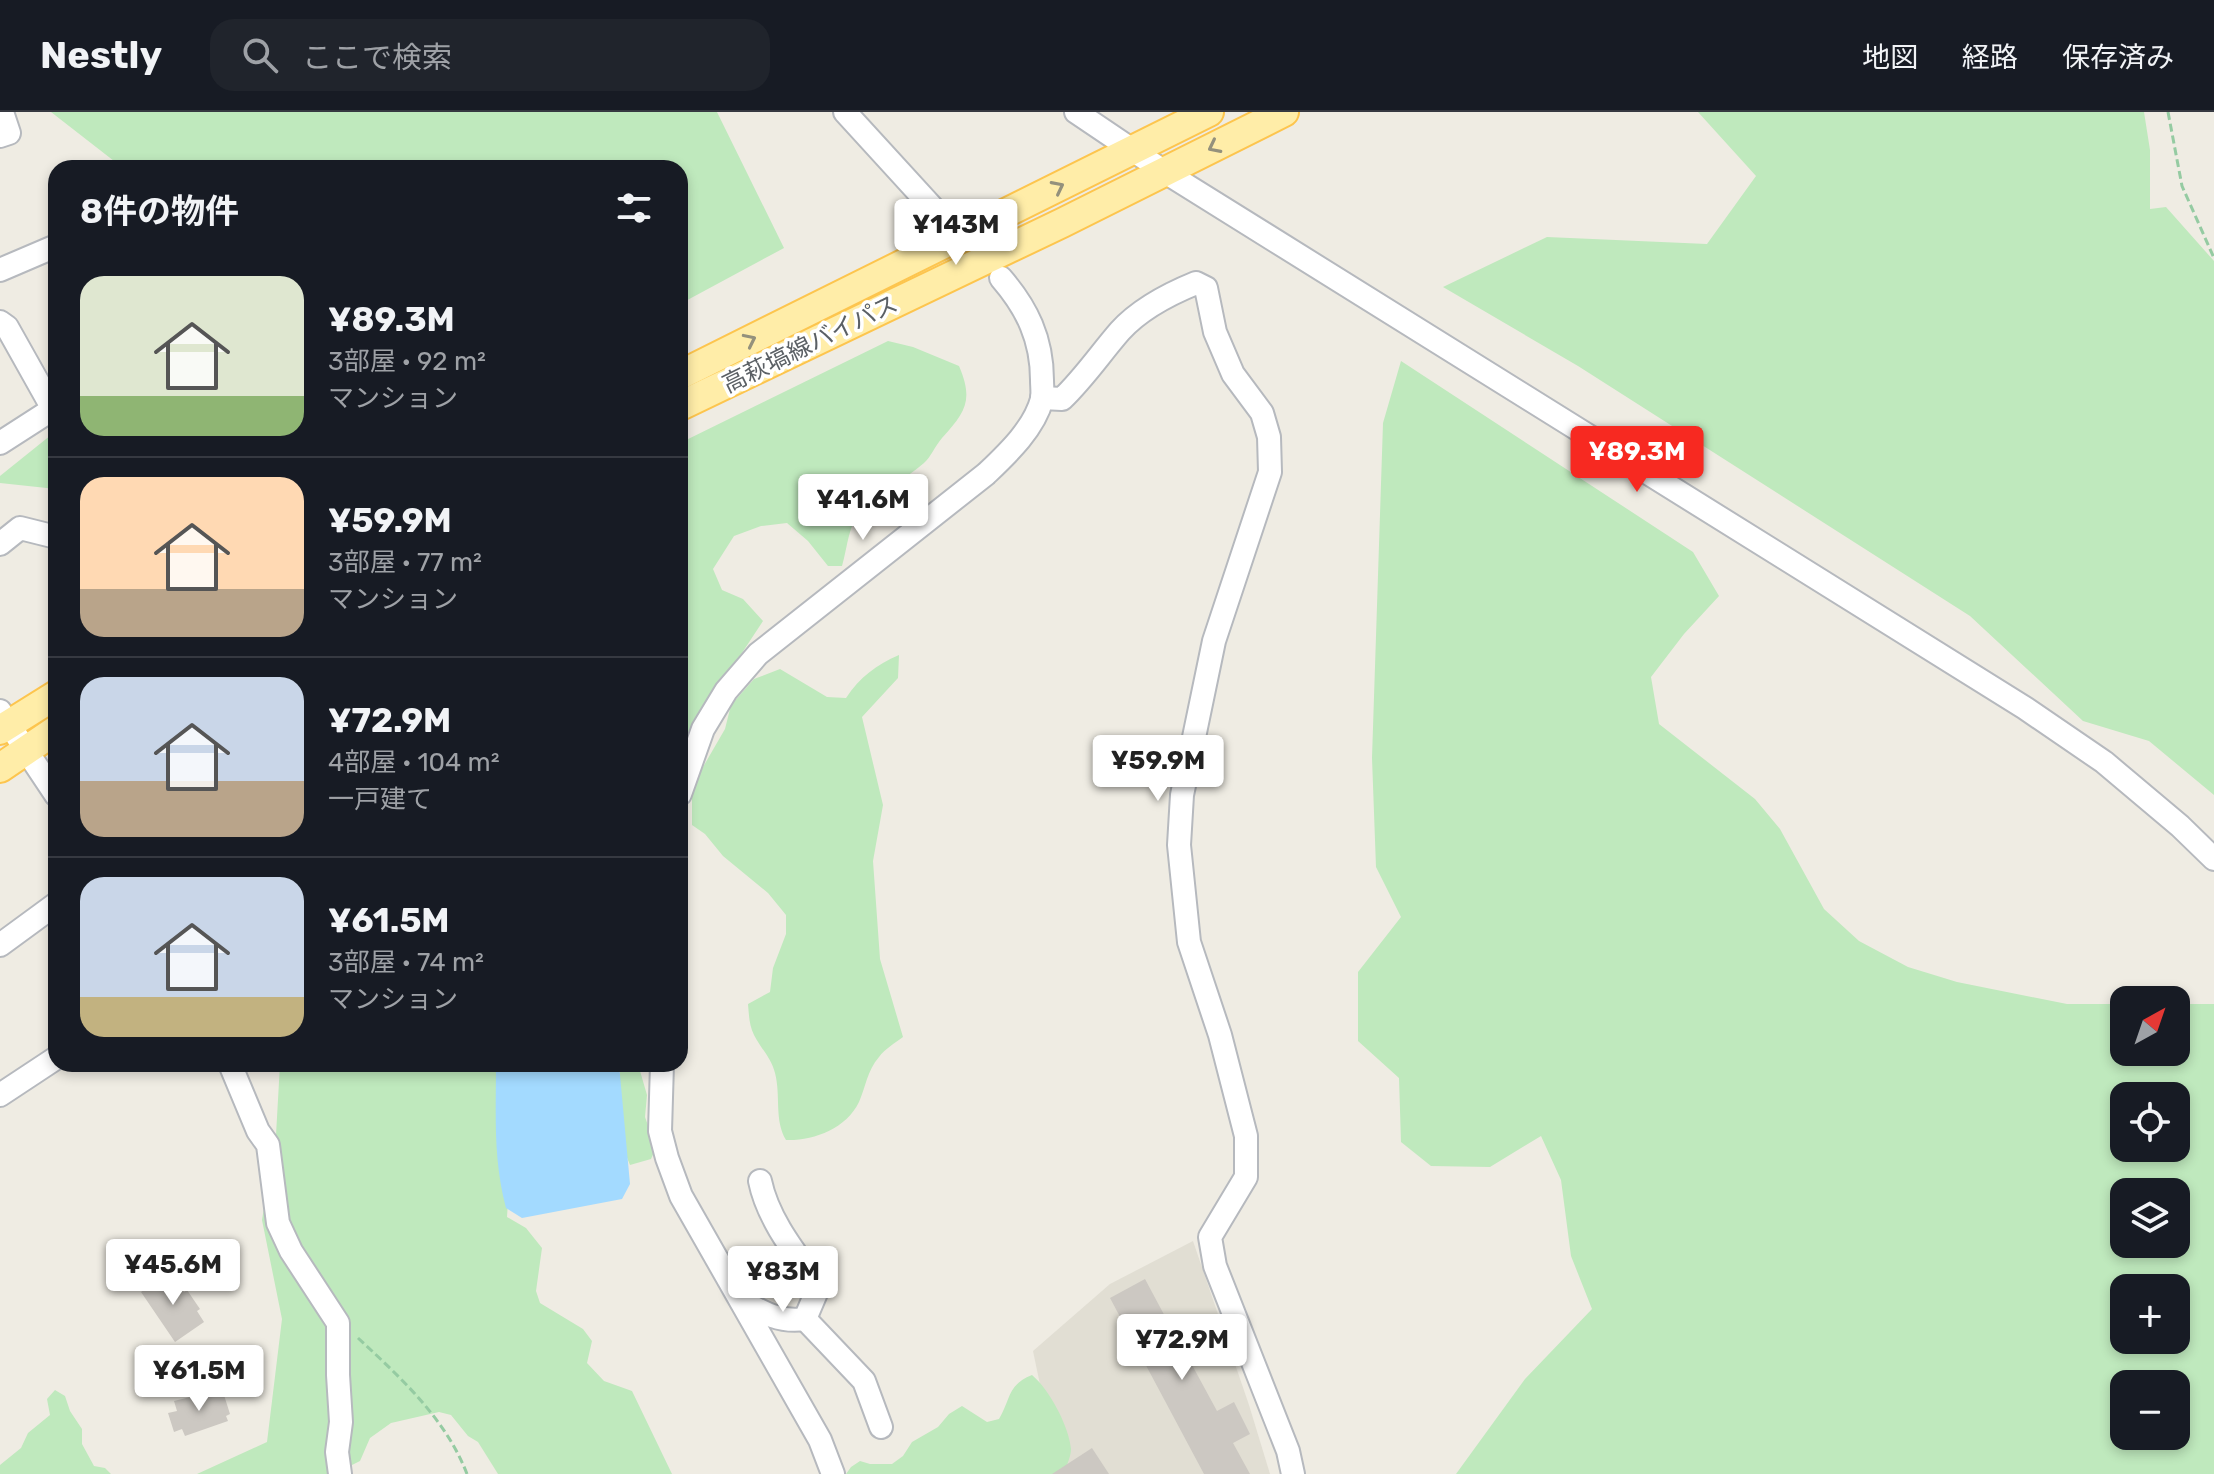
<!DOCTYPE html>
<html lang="ja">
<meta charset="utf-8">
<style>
body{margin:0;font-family:Rubik,"Noto Sans JP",sans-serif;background:#20242c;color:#f1f3f6;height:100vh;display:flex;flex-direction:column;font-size:30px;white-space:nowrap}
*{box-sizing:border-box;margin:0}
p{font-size:26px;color:#9ea1a6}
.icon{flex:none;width:44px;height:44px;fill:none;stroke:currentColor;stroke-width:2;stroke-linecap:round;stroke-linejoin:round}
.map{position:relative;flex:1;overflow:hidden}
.panel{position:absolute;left:48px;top:48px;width:640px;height:912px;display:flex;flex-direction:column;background:#171b24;border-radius:24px;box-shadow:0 4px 12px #0003}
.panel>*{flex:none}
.needle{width:52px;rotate:40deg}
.controls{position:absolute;left:2110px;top:874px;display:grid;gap:16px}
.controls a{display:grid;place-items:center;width:80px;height:80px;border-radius:16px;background:#171b24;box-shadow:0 4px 12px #0003;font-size:40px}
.price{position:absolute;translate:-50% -68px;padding:0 18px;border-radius:8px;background:#fff;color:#222;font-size:26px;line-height:52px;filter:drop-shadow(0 2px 4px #0008)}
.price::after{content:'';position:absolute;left:50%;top:48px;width:24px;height:18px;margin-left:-12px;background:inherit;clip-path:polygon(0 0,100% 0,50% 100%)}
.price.current{background:#f72921;color:#fff}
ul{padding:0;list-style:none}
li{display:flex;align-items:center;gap:24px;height:200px;padding:0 32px}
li+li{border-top:2px solid #363941}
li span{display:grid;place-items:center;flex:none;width:224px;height:160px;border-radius:24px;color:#555}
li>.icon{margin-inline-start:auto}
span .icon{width:96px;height:96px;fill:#fffc;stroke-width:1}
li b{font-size:34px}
h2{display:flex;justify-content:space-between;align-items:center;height:96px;padding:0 32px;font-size:34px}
header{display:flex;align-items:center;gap:48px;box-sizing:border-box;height:112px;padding:0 40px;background:#171b24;border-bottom:2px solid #363941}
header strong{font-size:38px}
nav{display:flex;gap:44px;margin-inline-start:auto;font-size:28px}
.search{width:560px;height:72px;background:#20242c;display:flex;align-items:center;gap:20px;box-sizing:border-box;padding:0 28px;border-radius:24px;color:#9ea1a6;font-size:30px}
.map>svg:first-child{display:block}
.education{fill:#e1ded3}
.green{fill:#bfe9bd;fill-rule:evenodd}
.water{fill:#a3daff}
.building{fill:#ccc8c2}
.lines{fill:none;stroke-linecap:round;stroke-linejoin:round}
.minor-casing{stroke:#b6b9be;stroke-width:26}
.major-casing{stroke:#fdc54e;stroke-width:32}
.path{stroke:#95cba2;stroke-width:3;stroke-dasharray:8 4;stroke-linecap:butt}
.minor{stroke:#fff;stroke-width:22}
.major{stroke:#ffeda8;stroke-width:28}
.oneway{stroke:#94917c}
.labels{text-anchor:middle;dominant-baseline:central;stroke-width:7;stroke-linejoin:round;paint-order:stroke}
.street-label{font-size:24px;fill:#5b6065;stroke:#fff}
</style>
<header>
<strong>Nestly</strong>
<div class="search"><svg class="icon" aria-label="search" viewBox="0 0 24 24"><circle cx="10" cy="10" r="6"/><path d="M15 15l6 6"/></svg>ここで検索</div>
<nav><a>地図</a><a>経路</a><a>保存済み</a></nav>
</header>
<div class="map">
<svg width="2214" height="1362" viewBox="0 0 2214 1362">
<rect width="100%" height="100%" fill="#efece3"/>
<!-- education -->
<polygon class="education" points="1193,1129 1249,1293 1270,1362 1065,1362 1052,1330 1033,1239 1110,1172"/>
<!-- green -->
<g class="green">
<polygon points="51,0 717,0 784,136 680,192 680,56 123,56"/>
<polygon points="1698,0 2144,0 2150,38 2150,97 2166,95 2214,149 2214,683 2149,629 2083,609 1970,504 1578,254 1443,175 1547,125 1707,132 1756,64"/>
<path d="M888,229L913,235L959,254C974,289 965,300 942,326C935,334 931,345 924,351C905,368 880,378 863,396C848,412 848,434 842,454H828L808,429L787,411L761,414L734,424L713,457L722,478L743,487L763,509L680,635V331Z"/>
<path d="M1401,249L1693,440L1719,484L1684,522L1651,565L1659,612L1755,687L1780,717L1824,797L1859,829L1908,855L1957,870L2067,892H2124V940H2176V892H2214V1362H1456L1525,1267L1592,1197L1571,1144L1561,1068L1541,1024L1490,1055L1431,1054L1401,1030L1399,966L1358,929V860L1401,805L1376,755L1372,646L1383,311ZM2176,984V1036H2124V984ZM2176,1080V1132H2124V1080ZM2176,1176V1228H2124V1176ZM2176,1272V1324H2124V1272Z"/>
<polygon points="56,319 56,377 0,371 0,364"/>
<path d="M899,543L898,566L862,605L883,693L873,749L880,847L903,925C895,931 885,937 879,945C867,959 866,974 859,990C846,1017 813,1029 786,1028C774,1008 781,984 775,961C771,945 761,937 754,923C749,913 749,903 748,892L770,880L773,856L786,822V803L768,781L723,744L705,722L692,713V674L725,617L731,593L754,567L780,557L827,585L846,586C860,565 876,553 899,543Z"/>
<polygon points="280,952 517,952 507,1105 526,1116 542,1136 536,1179 540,1191 583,1217 592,1229 587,1251 604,1269 632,1279 672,1362 498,1362 478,1330 468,1324 451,1303 439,1300 391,1311 370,1326 360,1349 334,1362 197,1362 267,1330 282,1207 262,1108 276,1023"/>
<polygon points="622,952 638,952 647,983 645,1005 656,1036 651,1047 630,1053 610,1004"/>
<path d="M1032,1263C1049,1277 1069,1314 1071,1337C1071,1345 1066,1354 1064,1362H846L851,1355L860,1349L870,1352H892L903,1344L912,1330L938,1315L949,1302L962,1294L987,1310L999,1307C1011,1287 1007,1273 1032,1263Z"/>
<polygon points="55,1278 65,1284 70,1299 82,1317 82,1332 94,1354 105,1356 111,1362 0,1362 0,1353 21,1336 28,1321 50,1303 47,1287"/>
</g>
<!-- water -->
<path class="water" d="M496,952H619L630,1072L622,1087L522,1106L506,1096C493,1046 496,1003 496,952Z"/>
<!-- building -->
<g class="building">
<polygon points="170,1160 184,1180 187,1178 200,1197 197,1199 204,1210 175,1230 141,1180"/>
<polygon points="1145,1167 1168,1210 1185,1202 1195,1221 1179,1229 1217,1299 1234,1290 1250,1322 1233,1331 1250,1362 1204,1362 1110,1186"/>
<polygon points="218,1278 220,1284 224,1283 230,1302 226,1304 228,1309 185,1324 182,1317 174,1320 168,1301 177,1299 174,1289"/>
<polygon points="1092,1336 1109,1362 1052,1362"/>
</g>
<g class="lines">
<!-- minor casing -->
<g class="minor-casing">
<g id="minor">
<polyline points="845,0 941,105"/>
<polyline points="1076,0 1165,60 2025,596 2104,650 2180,714 2214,747"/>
<polyline points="0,24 9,21 2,0"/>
<polyline points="0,158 56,134"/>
<polyline points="0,210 7,215 53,297"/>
<path d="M1042,286L1062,287C1084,266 1100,242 1120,219C1139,198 1169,182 1196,171L1206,176L1215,220L1233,262L1262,301L1269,325L1270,360L1214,529L1182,683L1179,733L1189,830L1220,923L1246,1024V1065L1210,1125L1215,1154L1288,1339L1293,1362"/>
<polyline points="0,331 56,295"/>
<polyline points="0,432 20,416 56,425"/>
<polyline points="0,599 56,683"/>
<path d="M680,682L703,617L726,579L758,542L986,362C1007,342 1034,317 1042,287C1043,281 1042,274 1042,268C1042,227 1027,196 1001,166"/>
<polyline points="0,833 56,792"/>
<polyline points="230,952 258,1019 268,1033 278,1111 291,1139 338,1211 338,1263 341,1310 337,1340 340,1362"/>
<polyline points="662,952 660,1019 667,1046 681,1084 820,1328 833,1362"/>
<polyline points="0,983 56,946"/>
<path d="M760,1069C768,1108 796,1142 819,1174L805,1207L864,1269L881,1315"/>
<path d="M742,1189C763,1201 781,1211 805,1207"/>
</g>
</g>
<!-- major casing -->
<g class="major-casing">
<g id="major">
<polyline points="680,263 1209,0"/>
<polyline points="680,294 1062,111 1284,0"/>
<polyline points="0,618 56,583"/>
<polyline points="0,656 56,618"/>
</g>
</g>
<!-- path -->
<g class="path">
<polyline points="2168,0 2182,74 2214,146"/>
<path d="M358,1226C400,1265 446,1307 467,1362"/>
</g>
<!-- minor -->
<use href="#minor" class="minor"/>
<!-- major -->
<use href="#major" class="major"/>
</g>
<!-- one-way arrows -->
<defs><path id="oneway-chevron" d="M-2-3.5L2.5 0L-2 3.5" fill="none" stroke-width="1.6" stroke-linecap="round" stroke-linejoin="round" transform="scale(2)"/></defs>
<g class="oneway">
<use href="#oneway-chevron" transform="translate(1214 35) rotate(153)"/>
<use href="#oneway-chevron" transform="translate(1058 75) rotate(-27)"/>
<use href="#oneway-chevron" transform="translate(750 228) rotate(-26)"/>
</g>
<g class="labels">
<!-- street labels -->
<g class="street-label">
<text transform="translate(810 232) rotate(-26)">高萩塙線バイパス</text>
</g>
</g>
</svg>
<div class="controls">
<a><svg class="needle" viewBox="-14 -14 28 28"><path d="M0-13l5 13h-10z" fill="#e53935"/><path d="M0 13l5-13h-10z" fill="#9ea1a6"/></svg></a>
<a><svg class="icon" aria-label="locate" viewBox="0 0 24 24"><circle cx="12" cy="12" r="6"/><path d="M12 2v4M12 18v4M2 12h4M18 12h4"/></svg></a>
<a><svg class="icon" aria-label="layers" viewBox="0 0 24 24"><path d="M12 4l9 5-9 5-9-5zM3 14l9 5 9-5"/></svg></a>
<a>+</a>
<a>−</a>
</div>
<b class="price" style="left:956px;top:155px">¥143M</b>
<b class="price current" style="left:1637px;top:382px">¥89.3M</b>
<b class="price" style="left:863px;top:430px">¥41.6M</b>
<b class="price" style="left:1158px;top:691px">¥59.9M</b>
<b class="price" style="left:173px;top:1195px">¥45.6M</b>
<b class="price" style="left:783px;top:1202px">¥83M</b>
<b class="price" style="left:1182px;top:1270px">¥72.9M</b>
<b class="price" style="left:199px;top:1301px">¥61.5M</b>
<section class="panel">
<h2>8件の物件<svg class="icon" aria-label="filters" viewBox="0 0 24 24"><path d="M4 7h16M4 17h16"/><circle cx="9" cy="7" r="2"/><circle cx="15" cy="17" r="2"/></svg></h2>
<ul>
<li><span style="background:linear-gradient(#dfe7d0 75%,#8fb573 0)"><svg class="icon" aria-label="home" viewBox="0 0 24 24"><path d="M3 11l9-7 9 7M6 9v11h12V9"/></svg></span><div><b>¥89.3M</b><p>3部屋 · 92 m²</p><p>マンション</p></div></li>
<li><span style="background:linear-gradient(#ffd9b3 70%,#b9a48a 0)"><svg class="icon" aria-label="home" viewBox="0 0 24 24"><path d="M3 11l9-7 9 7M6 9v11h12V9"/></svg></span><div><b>¥59.9M</b><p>3部屋 · 77 m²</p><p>マンション</p></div></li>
<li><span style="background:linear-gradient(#c9d6e8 65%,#b9a48a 0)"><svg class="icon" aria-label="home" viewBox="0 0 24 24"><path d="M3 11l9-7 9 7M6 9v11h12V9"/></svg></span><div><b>¥72.9M</b><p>4部屋 · 104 m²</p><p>一戸建て</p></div></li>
<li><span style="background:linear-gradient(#c9d6e8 75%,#c2b280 0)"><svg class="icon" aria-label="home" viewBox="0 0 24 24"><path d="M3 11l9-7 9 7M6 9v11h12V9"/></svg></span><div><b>¥61.5M</b><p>3部屋 · 74 m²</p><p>マンション</p></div></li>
</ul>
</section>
</div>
